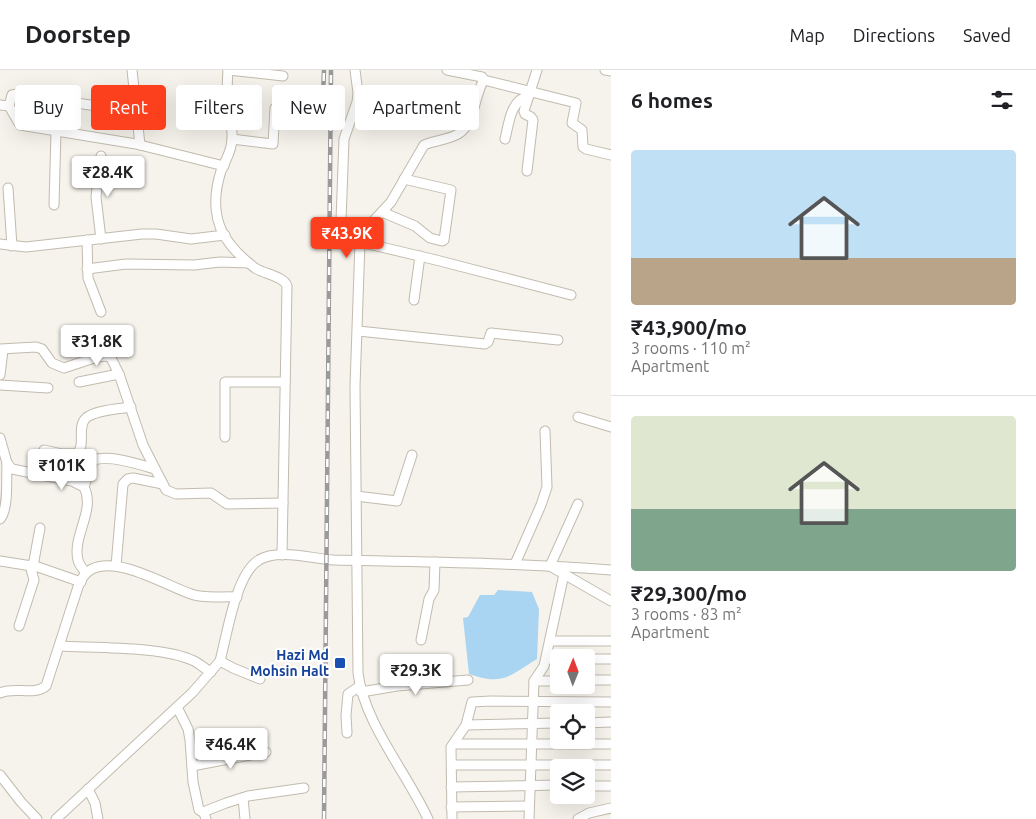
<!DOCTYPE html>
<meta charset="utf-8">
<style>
body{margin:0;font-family:Ubuntu,sans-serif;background:#f6f6f6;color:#202124;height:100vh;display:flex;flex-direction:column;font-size:19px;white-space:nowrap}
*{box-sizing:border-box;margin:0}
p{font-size:16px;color:#757577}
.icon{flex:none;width:28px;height:28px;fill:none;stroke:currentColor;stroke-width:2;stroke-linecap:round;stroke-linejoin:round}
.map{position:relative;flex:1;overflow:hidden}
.details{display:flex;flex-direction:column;background:#fff;width:425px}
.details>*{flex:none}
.guide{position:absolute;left:15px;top:15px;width:475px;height:45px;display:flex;gap:10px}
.needle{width:32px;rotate:1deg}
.controls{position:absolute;left:550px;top:579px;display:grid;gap:10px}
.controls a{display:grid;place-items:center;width:45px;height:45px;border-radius:5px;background:#fff;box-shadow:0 5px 20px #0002;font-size:25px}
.price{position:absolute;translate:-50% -42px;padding:0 11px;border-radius:5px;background:#fff;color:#222;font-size:16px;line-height:32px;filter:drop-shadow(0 1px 2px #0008)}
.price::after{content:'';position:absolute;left:50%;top:30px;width:15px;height:11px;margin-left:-8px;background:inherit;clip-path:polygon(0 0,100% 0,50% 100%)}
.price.selected{background:#fc3f1d;color:#fff}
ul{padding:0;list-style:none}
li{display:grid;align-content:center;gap:10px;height:265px;padding:0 20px}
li+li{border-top:1px solid #e0e0e0}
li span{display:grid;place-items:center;height:155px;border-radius:5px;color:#555}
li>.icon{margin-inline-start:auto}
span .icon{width:90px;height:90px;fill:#fffc;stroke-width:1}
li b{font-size:21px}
h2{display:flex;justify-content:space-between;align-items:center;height:60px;padding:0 20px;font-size:21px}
.pill{padding:0 18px;border-radius:5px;background:#fff;box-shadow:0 5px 20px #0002;font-size:18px;line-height:45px}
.pill.selected{background:#fc3f1d;color:#fff}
header{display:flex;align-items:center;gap:30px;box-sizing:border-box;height:70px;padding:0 25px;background:#fff;border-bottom:1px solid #e0e0e0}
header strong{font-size:24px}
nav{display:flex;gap:28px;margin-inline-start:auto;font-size:18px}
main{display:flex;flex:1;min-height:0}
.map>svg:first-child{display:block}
.water{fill:#a9d4f2}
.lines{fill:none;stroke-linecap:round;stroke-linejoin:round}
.minor-casing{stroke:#c2bbae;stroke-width:11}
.minor{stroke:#fff;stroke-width:9}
.rail-casing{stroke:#9a9a9a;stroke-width:4.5}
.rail{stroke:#fff;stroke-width:2.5;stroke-dasharray:8;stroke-linecap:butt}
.transit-dot{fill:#1a4fb4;stroke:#fff;stroke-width:2}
.labels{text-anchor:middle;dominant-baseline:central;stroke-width:4.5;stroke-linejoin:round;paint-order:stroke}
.transit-label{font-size:14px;font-weight:bold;fill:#164399;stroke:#fff;text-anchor:end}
</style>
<header>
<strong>Doorstep</strong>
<nav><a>Map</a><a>Directions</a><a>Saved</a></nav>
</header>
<main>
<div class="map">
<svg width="611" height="749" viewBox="0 0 611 749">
<rect width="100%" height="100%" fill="#f6f3ec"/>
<!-- water -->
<path class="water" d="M498,520L532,522L539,539L537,589C509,606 503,616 469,604L463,548L468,547L480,525H494Z"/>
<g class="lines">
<!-- minor casing -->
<g class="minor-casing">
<g id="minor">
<polyline points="132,0 140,75"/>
<path d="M228,0C227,13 227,26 228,38C229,48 233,59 232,69C232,81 225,91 221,101C213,126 213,153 230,174C236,182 247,192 255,198C264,204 284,206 287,216L282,485"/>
<polyline points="228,0 283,6"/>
<polyline points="355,0 358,23 357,32 344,69 341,151 345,157 361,166"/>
<polyline points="447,0 482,7 484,10"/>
<polyline points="605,0 611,1"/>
<polyline points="0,35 9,36 20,55 136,74 224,96"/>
<polyline points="9,36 12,25 17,24 136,42"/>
<polyline points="232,69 273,74 275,38"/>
<path d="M505,69C509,54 510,30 529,26"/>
<polyline points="101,86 96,127 101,169"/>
<polyline points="527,101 533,50 531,47 525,44 524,41 537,0"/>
<polyline points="8,118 12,176"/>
<polyline points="54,135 56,61"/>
<polyline points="382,142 415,156 430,168 442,171 444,170 451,120 404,109"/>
<polyline points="87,170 88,208 101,242"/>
<polyline points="360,172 436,190 571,225"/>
<polyline points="0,174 26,177 142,164 156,164 191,169 225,165"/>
<polyline points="87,199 126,194 194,195 220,192 249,193"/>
<polyline points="414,230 420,186"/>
<polyline points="358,261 485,274 488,272 491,263 558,270"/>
<polyline points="0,279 36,277 42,279 52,293 64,298 97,287 107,286 111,288 119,304 143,375 166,420 176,424 211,423 227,434 283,433"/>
<polyline points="0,305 3,280"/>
<polyline points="79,312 119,304"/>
<polyline points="0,315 48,318"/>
<polyline points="578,347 611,357"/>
<polyline points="225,367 225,312 285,312"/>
<path d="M0,368L7,393L12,399L72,411L84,417C96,440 72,466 78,490C79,495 83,499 86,503"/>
<path d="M44,380L62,384H76C87,376 76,357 86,348C95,340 119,339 131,337"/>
<path d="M84,417L93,391C106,383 141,395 155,399"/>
<polyline points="356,426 397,431 412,385"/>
<polyline points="578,434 550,496 611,531"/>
<path d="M0,449C9,439 6,408 7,393"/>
<polyline points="0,491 38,497 81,512"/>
<polyline points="515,494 541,435 547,417 545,361"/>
<polyline points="33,496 40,458"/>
<polyline points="116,496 123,414 128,409 133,408 163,414"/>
<polyline points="19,556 34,510 30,495"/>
<polyline points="421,570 429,529 434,520 435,492"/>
<polyline points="550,571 611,571"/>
<path d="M59,576C95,578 164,576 194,591C200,594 205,599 211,602"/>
<polyline points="546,589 559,589"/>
<polyline points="586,589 611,589"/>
<polyline points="220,591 233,598 260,609"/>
<polyline points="586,610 611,610"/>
<polyline points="534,611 559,611"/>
<polyline points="361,622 397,616 468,610"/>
<path d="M0,623C14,616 34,626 46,616L78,517C81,510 84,503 92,499C118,486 165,515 191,524C205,529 222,526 237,527"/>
<polyline points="177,637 188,659 190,670 193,712 199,740 204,743 206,749"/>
<polyline points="586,653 611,652"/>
<polyline points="466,655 559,653"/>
<polyline points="347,663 346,645 348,624 360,616"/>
<polyline points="454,674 611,674"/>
<polyline points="452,695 611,695"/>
<polyline points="192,696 266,682"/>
<polyline points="0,705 21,732 37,749"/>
<polyline points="586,716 611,716"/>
<polyline points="451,717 559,715"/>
<polyline points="88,719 95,733 98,749"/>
<polyline points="243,728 245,749"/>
<polyline points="451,737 529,736"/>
<polyline points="203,742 226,733 248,726 304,718"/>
<path d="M56,749L192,623L220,591C227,565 236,503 259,490C278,478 313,489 334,490C426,492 519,493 611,500"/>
<path d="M428,749C407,703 364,653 358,603L355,316L360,172L361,166L364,161L391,132L424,75C435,70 448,70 458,64C476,53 474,24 484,10L576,33L572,53L582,60L583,77L586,79L611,85"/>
<polyline points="452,749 451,677 466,655 472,632 491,631 611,632"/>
<polyline points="529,749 534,611 544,596 564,504"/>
<polyline points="578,749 589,743 611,738"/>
</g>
</g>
<!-- minor -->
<use href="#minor" class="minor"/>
<!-- rail casing -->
<g class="rail-casing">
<g id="rail">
<polyline points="323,27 324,0"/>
<polyline points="324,749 331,0"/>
</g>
</g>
<!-- rail -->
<use href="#rail" class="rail"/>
</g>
<!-- markers -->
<rect class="transit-dot" x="334" y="587" width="12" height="12" rx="2.5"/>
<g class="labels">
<!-- transit labels -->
<g class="transit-label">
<text x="329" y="585">Hazi Md<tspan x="329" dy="16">Mohsin Halt</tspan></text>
</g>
</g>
</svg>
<div class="controls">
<a><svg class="needle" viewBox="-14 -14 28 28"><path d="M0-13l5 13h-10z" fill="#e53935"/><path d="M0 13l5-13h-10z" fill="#757577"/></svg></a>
<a><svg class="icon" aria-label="locate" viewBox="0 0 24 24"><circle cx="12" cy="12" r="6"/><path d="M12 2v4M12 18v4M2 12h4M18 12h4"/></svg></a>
<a><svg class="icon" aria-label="layers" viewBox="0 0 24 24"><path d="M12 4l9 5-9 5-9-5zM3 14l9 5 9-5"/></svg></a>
</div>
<b class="price" style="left:108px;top:128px">₹28.4K</b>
<b class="price selected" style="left:347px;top:189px">₹43.9K</b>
<b class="price" style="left:97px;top:297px">₹31.8K</b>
<b class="price" style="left:62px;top:421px">₹101K</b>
<b class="price" style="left:416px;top:626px">₹29.3K</b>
<b class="price" style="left:231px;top:700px">₹46.4K</b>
<div class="guide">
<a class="pill">Buy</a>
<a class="pill selected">Rent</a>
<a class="pill">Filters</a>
<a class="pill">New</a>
<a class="pill">Apartment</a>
</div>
</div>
<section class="details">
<h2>6 homes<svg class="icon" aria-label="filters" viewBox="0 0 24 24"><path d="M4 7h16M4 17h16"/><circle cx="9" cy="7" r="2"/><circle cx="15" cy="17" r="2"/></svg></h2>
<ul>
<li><span style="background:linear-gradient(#bfe0f5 70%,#b9a48a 0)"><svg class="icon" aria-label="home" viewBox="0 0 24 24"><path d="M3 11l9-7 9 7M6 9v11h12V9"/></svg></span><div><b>₹43,900/mo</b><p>3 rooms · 110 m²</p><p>Apartment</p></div></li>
<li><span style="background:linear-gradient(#dfe7d0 60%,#7fa58c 0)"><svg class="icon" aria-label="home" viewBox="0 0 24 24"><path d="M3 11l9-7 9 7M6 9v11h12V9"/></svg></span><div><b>₹29,300/mo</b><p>3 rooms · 83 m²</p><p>Apartment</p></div></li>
</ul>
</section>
</main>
